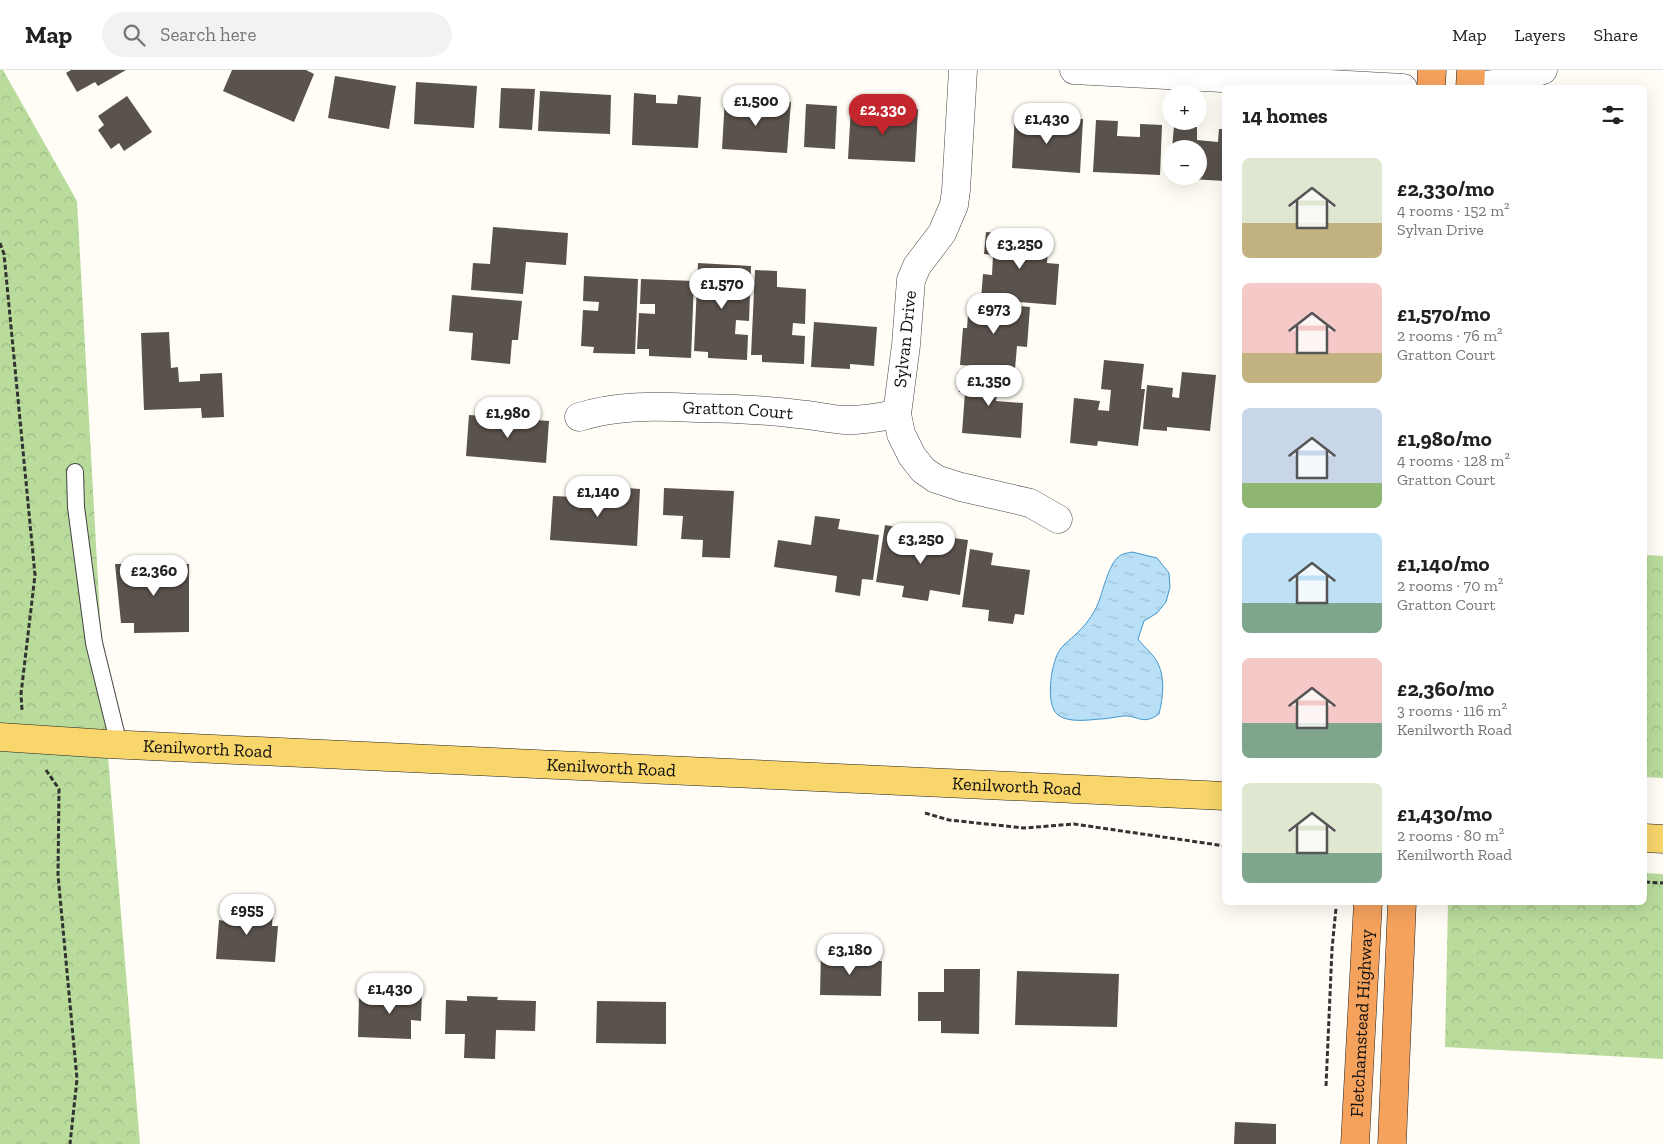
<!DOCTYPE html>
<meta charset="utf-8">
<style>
body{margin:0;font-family:"Zilla Slab",serif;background:#f2f2f2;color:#222;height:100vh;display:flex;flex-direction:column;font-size:19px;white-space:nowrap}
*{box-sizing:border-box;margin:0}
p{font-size:16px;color:#767676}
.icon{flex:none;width:28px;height:28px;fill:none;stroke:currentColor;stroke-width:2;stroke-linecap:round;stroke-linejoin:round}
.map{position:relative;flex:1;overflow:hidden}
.sheet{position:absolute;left:1222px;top:15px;width:425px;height:820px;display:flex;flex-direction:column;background:#fff;border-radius:8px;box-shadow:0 5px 20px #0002}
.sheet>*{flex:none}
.tools{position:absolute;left:1162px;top:15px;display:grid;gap:10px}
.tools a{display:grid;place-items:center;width:45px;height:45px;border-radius:50%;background:#fff;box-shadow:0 5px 20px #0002;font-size:25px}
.price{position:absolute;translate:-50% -42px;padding:0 11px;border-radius:18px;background:#fff;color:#222;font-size:16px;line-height:32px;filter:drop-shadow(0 1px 2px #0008)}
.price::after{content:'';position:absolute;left:50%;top:30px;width:15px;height:11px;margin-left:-8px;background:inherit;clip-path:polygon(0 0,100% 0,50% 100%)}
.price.active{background:#c4262e;color:#fff}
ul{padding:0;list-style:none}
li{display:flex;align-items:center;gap:15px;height:125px;padding:0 20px}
li span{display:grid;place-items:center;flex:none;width:140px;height:100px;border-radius:8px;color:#555}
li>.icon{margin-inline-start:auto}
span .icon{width:60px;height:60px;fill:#fffc;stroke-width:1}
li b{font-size:21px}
h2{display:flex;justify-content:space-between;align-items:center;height:60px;padding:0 20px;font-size:21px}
header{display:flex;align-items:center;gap:30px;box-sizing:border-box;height:70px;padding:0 25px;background:#fff;border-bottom:1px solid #e0e0e0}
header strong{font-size:24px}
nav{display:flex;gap:28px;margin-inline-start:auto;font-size:18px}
.search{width:350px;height:45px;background:#f2f2f2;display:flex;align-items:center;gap:12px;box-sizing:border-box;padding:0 18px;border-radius:28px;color:#767676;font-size:19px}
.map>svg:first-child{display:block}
.forest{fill:url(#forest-crowns)}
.water{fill:url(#water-ripples);stroke:#3f96cf}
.building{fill:#5a524d}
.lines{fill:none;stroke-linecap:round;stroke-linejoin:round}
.lane-casing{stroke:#444;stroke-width:18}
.street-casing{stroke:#444;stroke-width:29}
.primary-casing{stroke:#222;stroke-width:29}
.highway-casing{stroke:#222;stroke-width:29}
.path{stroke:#333;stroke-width:3;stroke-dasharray:5 2.5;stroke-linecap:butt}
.lane{stroke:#fff;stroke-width:16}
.street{stroke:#fff;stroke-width:28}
.primary{stroke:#f9d66b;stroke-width:28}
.highway{stroke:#f5a25d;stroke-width:28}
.labels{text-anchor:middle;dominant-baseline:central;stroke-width:5;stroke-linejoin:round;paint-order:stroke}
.street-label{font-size:18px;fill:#111;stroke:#fff}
</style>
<header>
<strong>Map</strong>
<div class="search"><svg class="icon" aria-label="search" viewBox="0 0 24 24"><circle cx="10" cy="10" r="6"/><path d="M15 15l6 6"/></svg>Search here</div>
<nav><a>Map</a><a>Layers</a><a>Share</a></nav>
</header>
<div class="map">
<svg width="1663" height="1074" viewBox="0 0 1663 1074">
<defs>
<pattern id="forest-crowns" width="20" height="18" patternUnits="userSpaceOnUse" patternTransform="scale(1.25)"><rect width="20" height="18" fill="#b9dc9c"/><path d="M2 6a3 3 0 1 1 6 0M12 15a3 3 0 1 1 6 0" fill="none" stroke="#9ebc85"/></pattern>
<pattern id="water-ripples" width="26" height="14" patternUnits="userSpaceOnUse" patternTransform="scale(1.25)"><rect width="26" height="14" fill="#b9e0f7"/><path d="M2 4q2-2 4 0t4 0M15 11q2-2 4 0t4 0" fill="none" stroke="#9ebfd3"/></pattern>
</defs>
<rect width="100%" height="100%" fill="#fffdf5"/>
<!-- forest -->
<g class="forest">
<polygon points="0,0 3,0 77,131 107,674 140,1074 0,1074"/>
<polygon points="1645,485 1663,486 1663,708 1645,707"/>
<polygon points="1645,803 1663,804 1663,989 1445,977 1448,833 1645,832"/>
</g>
<!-- water -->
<path class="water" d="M1132,482L1157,488L1169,503L1170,517L1166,532L1157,543L1144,551L1138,569C1143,576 1152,583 1156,590C1166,606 1163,627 1159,644C1142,656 1139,645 1123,646C1115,647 1107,649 1100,649C1088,650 1069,653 1058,645C1045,635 1051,596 1058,583C1062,575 1070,570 1076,564C1084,557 1090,549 1095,540C1103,526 1107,493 1121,485C1124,483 1129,483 1132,482Z"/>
<!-- building -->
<g class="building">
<polygon points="71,0 126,0 98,16 95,12 77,22 66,3"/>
<polygon points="232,0 306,0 314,4 294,52 223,21"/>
<polygon points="335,6 396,16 389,59 328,48"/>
<polygon points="416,12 477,16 474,58 414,54"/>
<polygon points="501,18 535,19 532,60 499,58"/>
<polygon points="540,21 611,25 610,64 538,61"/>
<polygon points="634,23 656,25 656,33 677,34 678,25 701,27 698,78 632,75"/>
<polygon points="127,26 152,62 124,81 119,73 111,79 98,60 104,55 98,46"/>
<polygon points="725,28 748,30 747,40 757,40 766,41 767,30 791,32 787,83 722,79"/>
<polygon points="806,34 837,36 835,79 804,77"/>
<polygon points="851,36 875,37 874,50 894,52 895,38 918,39 915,92 848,89"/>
<polygon points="1015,45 1039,46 1038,59 1059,60 1060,48 1083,49 1080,103 1012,98"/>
<polygon points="1096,50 1118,51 1117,66 1140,67 1140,54 1162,55 1160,105 1093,102"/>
<polygon points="1174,56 1197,57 1197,70 1218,72 1219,59 1225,59 1225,111 1173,108 1173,106 1199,106 1199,79 1172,79"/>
<polygon points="493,157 568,163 566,195 526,192 523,224 471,220 473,193 490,194"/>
<polygon points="986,162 1049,167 1047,193 1059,194 1056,235 981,229 983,204 992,205 993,185 984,184"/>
<polygon points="698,193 751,196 749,251 736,250 735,264 748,265 747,290 708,288 708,282 694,281"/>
<polygon points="755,200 777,201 777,217 806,219 805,254 793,253 792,265 805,266 804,294 762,292 762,285 751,285"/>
<polygon points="584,206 638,209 635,284 593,283 594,277 581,276 583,240 598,241 599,232 583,231"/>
<polygon points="641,209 694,211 691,288 649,286 649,279 637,279 639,243 655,244 655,234 640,234"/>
<polygon points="452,225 522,231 518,270 512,270 510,294 471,290 473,263 449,261"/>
<polygon points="969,232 1030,237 1027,277 1017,276 1015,299 960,295 963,258 967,258"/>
<polygon points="814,252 877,257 874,296 850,294 850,299 811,297"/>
<polygon points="169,262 171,298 178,297 179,312 200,311 200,304 222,303 224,347 202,348 201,338 144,340 141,263"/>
<polygon points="1104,290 1144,294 1141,319 1145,319 1138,376 1098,371 1097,376 1070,373 1074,328 1100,331 1098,340 1109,341 1111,320 1101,319"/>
<polygon points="961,300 1003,304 1002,325 997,325 996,331 1023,333 1021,368 962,363 965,322 959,322"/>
<polygon points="1182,302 1216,305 1210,361 1167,357 1167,361 1143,359 1147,315 1173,318 1172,327 1179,328"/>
<polygon points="469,345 549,351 546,393 466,386"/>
<polygon points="600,416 640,419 637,476 550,470 553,426 599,428"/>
<polygon points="664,418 734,421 730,488 702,487 703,470 681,469 683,446 663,445"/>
<polygon points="815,446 840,449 838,459 879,465 873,510 862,509 860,526 835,522 837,506 774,497 778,470 811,475"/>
<polygon points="885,455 908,459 906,470 945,476 946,467 968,470 960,525 930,520 928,531 902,527 904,516 876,512"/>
<polygon points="970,479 993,483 991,495 1030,500 1024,545 1015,544 1013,554 988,551 989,540 962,537"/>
<polygon points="115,494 189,494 189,562 134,563 134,553 121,553"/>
<polygon points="226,839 273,842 272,856 278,856 275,892 216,889 219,850 225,851"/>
<polygon points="821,882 842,883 841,895 860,896 860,886 877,886 876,891 882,891 881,926 820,925"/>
<polygon points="944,899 980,899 979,964 941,963 941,951 918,951 918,922 944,922"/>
<polygon points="1017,901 1119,904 1117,957 1015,955"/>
<polygon points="382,920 422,922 421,951 411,950 411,969 358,967 359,928 382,929"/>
<polygon points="467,926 498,927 497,930 536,931 535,961 496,960 495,989 464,988 465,964 445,964 446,930 467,931"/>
<polygon points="597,931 666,932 666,974 596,973"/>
<polygon points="1235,1052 1276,1054 1276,1074 1234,1074"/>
</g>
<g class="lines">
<!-- lane casing -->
<g class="lane-casing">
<polyline id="lane" points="75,402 76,437 94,573 119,675"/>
</g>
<!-- street casing -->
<g class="street-casing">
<g id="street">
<polyline points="963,0 956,120 954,135 942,163 917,196 911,210 906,275 897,344 901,364 912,386 923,400 936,409 961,417 1030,433 1058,449"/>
<polyline points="1074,0 1403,18"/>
<path d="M1471,16C1496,16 1519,8 1543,0"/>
<path id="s1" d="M579,347C618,335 655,336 696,338C730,338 764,340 798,344C813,345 829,349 844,350C861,351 879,347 897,344"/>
</g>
</g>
<!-- primary casing -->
<g class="primary-casing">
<g id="primary">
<path id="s2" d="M0,667L107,674L1225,726"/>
<polyline points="1645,768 1663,769"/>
</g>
</g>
<!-- highway casing -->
<g class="highway-casing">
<g id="highway">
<polyline points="1431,18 1432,0"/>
<polyline points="1470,18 1471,0"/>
<path id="s3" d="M1355,1074L1368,832"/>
<polyline points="1392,1074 1402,832"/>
</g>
</g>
<!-- path -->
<g class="path">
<polyline points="0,173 4,184 35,505 21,624 22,640"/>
<polyline points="46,700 59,719 58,805 77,1009 70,1074"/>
<polyline points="925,743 949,750 1024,758 1074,754 1225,776"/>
<polyline points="1645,812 1663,813"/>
<polyline points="1326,1016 1332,879 1336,838"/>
</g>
<!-- lane -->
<use href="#lane" class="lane"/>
<!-- street -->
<use href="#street" class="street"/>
<!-- primary -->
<use href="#primary" class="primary"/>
<!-- highway -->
<use href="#highway" class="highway"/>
</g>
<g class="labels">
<!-- street labels -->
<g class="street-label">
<text transform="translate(905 269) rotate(-84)">Sylvan Drive</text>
<text stroke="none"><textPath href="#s1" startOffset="160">Gratton Court</textPath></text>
<text stroke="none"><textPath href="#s2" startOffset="208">Kenilworth Road</textPath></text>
<text stroke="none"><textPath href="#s2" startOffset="612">Kenilworth Road</textPath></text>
<text stroke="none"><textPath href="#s2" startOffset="1018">Kenilworth Road</textPath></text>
<text stroke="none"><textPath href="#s3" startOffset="121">Fletchamstead Highway</textPath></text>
</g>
</g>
</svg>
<div class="tools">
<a>+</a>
<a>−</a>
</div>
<b class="price" style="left:756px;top:57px">£1,500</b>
<b class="price active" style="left:883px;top:66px">£2,330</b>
<b class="price" style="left:1047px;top:75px">£1,430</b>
<b class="price" style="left:1020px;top:200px">£3,250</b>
<b class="price" style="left:722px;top:240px">£1,570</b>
<b class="price" style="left:994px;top:265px">£973</b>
<b class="price" style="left:989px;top:337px">£1,350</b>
<b class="price" style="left:508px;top:369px">£1,980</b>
<b class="price" style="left:598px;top:448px">£1,140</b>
<b class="price" style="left:921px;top:495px">£3,250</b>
<b class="price" style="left:154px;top:527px">£2,360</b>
<b class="price" style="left:247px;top:866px">£955</b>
<b class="price" style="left:850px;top:906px">£3,180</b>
<b class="price" style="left:390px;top:945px">£1,430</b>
<section class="sheet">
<h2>14 homes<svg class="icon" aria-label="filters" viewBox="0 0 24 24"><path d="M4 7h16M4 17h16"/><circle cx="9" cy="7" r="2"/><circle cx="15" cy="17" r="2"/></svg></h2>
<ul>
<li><span style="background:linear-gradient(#dfe7d0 65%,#c2b280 0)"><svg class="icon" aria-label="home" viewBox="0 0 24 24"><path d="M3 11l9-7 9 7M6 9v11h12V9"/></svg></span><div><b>£2,330/mo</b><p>4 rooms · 152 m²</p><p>Sylvan Drive</p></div></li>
<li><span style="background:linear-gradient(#f6c9c9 70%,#c2b280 0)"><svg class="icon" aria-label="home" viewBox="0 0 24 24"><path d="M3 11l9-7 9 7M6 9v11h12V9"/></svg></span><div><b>£1,570/mo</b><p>2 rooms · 76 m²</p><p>Gratton Court</p></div></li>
<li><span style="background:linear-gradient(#c9d6e8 75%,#8fb573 0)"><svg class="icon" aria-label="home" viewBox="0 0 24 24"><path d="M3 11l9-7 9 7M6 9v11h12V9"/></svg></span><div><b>£1,980/mo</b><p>4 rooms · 128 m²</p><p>Gratton Court</p></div></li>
<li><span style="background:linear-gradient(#bfe0f5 70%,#7fa58c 0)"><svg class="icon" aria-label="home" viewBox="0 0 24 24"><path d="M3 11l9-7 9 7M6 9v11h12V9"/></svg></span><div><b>£1,140/mo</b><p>2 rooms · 70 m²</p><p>Gratton Court</p></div></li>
<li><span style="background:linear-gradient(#f6c9c9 65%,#7fa58c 0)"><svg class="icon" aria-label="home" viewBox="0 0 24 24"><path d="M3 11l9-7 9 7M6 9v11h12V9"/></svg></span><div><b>£2,360/mo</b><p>3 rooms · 116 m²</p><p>Kenilworth Road</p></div></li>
<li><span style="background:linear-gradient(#dfe7d0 70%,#7fa58c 0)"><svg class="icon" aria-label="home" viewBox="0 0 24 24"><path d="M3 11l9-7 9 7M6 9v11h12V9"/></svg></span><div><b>£1,430/mo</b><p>2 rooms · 80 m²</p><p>Kenilworth Road</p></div></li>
</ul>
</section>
</div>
